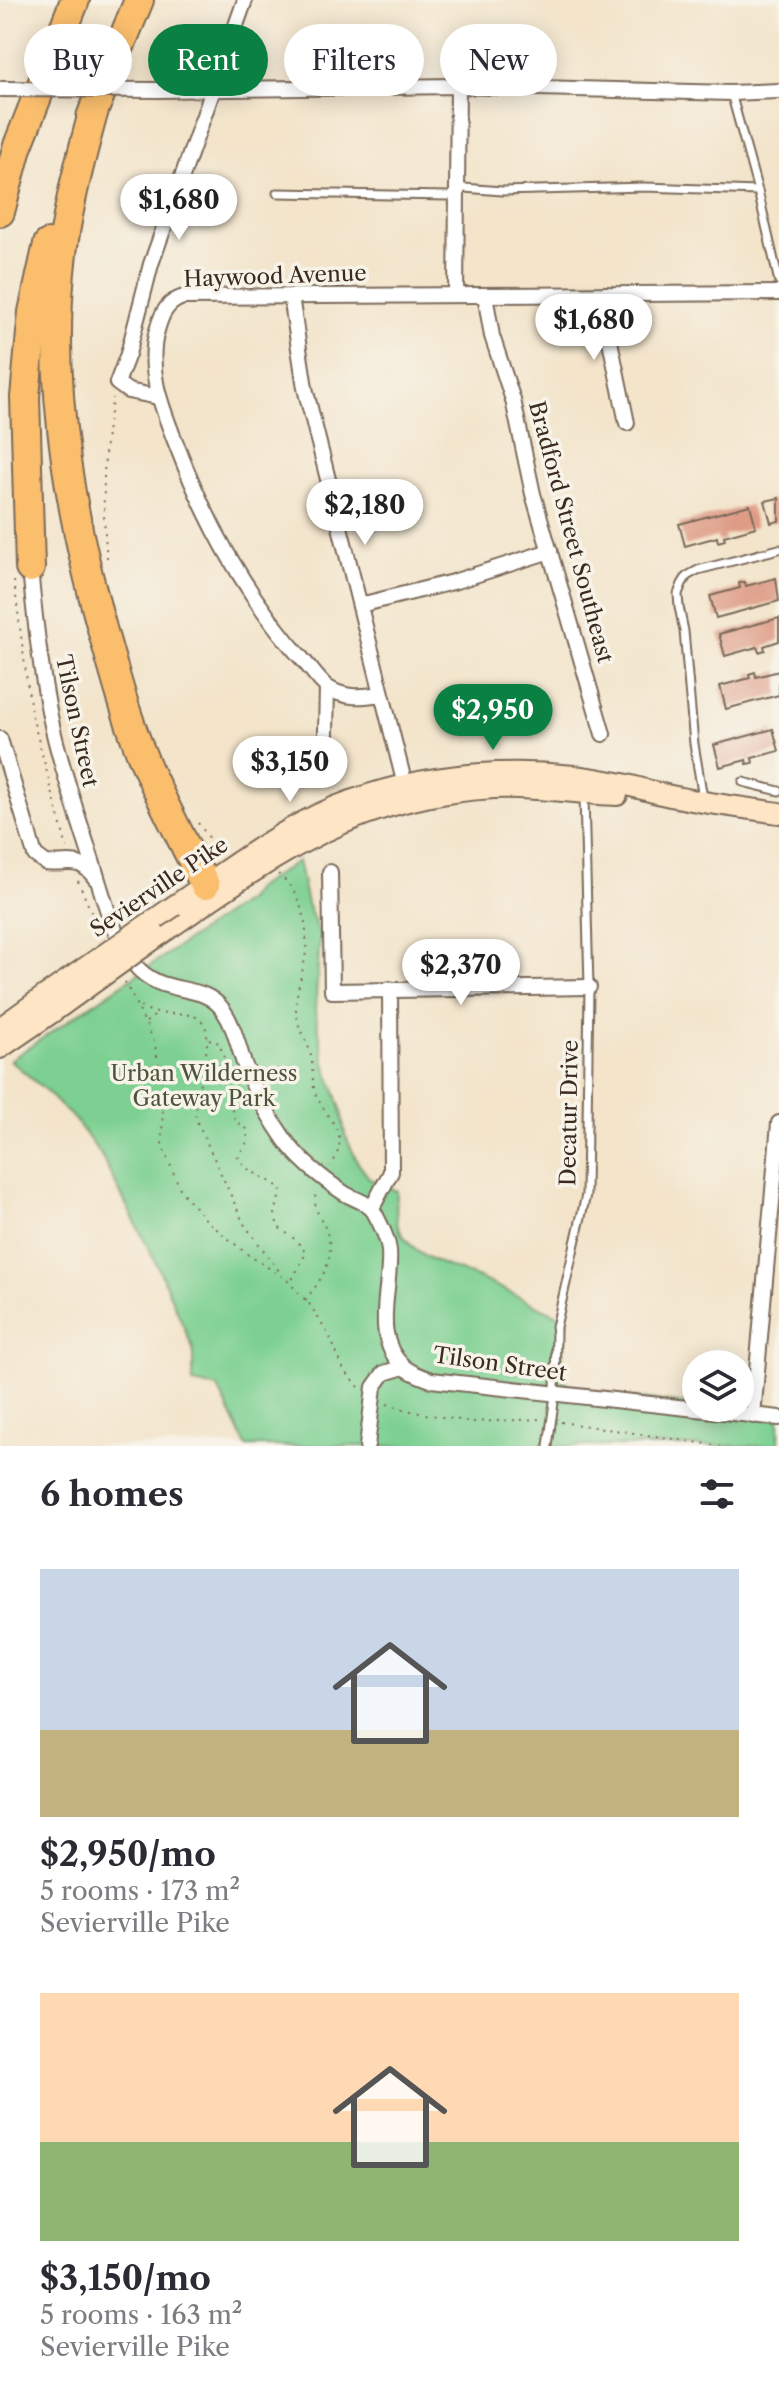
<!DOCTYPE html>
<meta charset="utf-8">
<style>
body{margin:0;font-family:"Libre Caslon Text",serif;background:#f7f7f7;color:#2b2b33;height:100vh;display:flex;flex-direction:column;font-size:30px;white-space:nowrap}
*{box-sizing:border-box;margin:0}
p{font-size:26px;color:#7c7c81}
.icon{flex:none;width:44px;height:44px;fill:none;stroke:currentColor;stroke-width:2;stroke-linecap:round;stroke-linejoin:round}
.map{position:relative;height:1446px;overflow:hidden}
.drawer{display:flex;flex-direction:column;background:#fff;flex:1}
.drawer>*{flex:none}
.hud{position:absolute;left:24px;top:24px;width:732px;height:72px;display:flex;gap:16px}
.tools{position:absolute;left:682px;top:1350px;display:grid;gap:16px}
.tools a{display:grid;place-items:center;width:72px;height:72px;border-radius:50%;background:#fff;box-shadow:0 4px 20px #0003;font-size:40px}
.price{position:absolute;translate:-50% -68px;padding:0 18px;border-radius:28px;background:#fff;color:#222;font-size:26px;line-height:52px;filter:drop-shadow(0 2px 4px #0008)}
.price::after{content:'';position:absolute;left:50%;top:48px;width:24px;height:18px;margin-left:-12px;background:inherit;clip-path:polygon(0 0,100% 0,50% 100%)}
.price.active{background:#0b8043;color:#fff}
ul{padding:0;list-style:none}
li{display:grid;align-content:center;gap:16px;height:424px;padding:0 40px}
li span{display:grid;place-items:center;height:248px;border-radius:0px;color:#555}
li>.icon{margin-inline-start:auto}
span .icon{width:144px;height:144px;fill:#fffc;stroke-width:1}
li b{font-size:34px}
h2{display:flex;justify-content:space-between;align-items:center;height:96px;padding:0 40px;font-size:34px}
.pill{padding:0 28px;border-radius:36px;background:#fff;box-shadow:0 4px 20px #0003;font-size:28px;line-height:72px}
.pill.active{background:#0b8043;color:#fff}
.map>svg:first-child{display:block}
.green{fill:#7dd092;stroke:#5c7d58;stroke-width:2}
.building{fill:#de9b85}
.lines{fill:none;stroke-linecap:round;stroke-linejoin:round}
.lane-casing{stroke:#7b6b5a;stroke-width:11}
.street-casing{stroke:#7b6b5a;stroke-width:18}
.secondary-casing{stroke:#7b6b5a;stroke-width:24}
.highway-casing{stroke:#7b6b5a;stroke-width:32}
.path{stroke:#7b6b5a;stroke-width:2;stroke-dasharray:2 6;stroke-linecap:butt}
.lane{stroke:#fff;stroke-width:7}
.street{stroke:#fff;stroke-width:14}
.secondary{stroke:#fde5c5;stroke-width:20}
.highway{stroke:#fabe6d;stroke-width:28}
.street-bridge-casing{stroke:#7b6b5a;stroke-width:18;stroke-linecap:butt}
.secondary-bridge-casing{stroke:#7b6b5a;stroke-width:24;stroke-linecap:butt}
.street-bridge{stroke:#fff;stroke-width:14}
.secondary-bridge{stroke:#fde5c5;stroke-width:20}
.labels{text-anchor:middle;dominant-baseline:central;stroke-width:7;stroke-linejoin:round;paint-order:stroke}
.street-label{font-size:22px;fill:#3b2a1e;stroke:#f7f3e8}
.park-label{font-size:22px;fill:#4c543b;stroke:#f7f3e8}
</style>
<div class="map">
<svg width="779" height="1446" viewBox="0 0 779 1446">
<rect width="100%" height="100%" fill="#f7f3e8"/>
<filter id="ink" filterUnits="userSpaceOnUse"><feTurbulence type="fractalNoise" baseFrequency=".0125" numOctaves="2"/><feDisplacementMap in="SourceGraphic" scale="16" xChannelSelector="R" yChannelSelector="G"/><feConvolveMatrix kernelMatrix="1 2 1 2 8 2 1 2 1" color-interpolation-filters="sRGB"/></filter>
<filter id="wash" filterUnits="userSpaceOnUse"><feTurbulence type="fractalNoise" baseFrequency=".006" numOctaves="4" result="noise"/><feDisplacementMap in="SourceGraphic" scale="32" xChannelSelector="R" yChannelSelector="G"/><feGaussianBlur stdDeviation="1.8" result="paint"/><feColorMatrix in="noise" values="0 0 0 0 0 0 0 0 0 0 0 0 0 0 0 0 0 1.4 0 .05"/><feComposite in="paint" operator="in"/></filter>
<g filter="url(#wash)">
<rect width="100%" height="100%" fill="#f3e4ca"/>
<!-- green -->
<path class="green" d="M298,861L307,904L320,935L315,1011L325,1063L341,1109L345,1135L358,1163L370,1179L397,1191C397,1201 394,1219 399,1228C412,1258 450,1267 476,1277C507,1290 537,1307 568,1319L561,1372L571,1391L779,1414V1446H246L218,1388L193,1383V1348L158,1267L101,1155L76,1121L45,1090L10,1060L247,900L255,889Z"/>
<g id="blocks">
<!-- building -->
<g class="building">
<polygon points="779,498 779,521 771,523 765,501"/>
<polygon points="750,505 756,527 724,536 725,540 718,542 717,537 685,546 679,524"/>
<polygon points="776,578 779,601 716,618 710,596 740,588 739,583 745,582 746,586"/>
<polygon points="779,618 779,641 764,646 765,650 759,652 757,647 725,656 719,634"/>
<polygon points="779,671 779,695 726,709 720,686 750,678 749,674 755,672 756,677"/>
<polygon points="773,729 779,751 752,758 753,763 747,764 746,760 720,767 714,745"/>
</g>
</g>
</g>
<g filter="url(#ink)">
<use href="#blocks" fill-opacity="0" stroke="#7b6b5a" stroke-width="2"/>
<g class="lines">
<!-- lane casing -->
<g class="lane-casing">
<g id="lane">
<polyline points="731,93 758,191 779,282"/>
<polyline points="277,193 449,196 464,188 502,191 645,187 758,191"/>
<polyline points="743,782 779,791"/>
<polyline points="703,798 694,744 684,631 679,607 678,594 682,584 687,576 698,570 779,549"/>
<polyline points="548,1446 555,1395 556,1327 586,1195 589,987 584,796"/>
</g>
</g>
<!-- street casing -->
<g class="street-casing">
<g id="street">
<polyline points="159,90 458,86 731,93 779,91"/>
<polyline points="605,294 606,322 627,423"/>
<polyline points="456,295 458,86"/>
<polyline points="485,295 492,336 513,400 533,494 603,734"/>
<polyline points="291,296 305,388 407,793"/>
<polyline points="158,397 128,391 117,383 128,354 151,264 245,0"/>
<path d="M30,568C35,623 41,677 53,730C64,776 79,820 93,864C104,898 112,935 134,964C162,999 202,980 223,1010C235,1027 238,1047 245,1066C255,1092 269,1117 285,1140C300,1161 323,1179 344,1193C353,1199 368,1202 374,1212C380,1223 388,1238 389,1251C392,1288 370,1337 404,1367C411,1373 423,1377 431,1380L779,1418"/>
<polyline points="360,605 453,582 550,551"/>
<path d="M381,694C362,697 346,699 328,688C319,681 311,669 304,661C247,598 207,524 177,446C162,408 145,368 158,327C162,313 168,301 184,297L779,293"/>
<path d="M0,739L35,855L46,863C70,866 78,855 96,879"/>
<polyline points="325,776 327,687"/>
<polyline points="330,872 332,991 589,987"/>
<polyline points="372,1208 391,1172 390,989"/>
<polyline points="753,1416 779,1123"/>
<polyline points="367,1446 374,1387 384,1373 404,1367"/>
</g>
</g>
<!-- secondary casing -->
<g class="secondary-casing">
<g id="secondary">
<path d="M174,906C226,871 277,831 335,807C425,770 529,764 623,784C641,788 658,794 676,797C710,804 745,808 779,813"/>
<path d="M158,936C268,860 355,795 494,788C536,786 576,794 617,795"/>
<polyline points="0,1028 46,995"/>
<polyline points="0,1048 54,1011"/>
</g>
</g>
<!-- highway casing -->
<g class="highway-casing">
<g id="highway">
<path d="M95,106C80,161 65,215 60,272C48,399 73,529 108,650C119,689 130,728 146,765C164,806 185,845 205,885"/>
<polyline points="91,117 139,0"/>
<polyline points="0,212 17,148 75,0"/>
<polyline points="30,568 25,397 33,312 48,244"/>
</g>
</g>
<!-- path -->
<g class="path">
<path d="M107,558C102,510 102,445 113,398"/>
<polyline points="14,581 31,712 67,848"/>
<polyline points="198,823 210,839 224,849"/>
<path d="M278,874C302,892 310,929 305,958C302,977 293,998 297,1018C299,1030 307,1041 310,1052C314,1066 311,1082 316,1095C329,1124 352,1131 331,1166"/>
<polyline points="78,881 102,938"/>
<polyline points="125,982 154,1041 163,1087 162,1145 181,1191 207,1221 247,1254 286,1279 310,1305 329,1335 344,1370 359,1387"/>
<path d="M140,1007C145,1009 152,1012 158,1013C170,1015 184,1012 196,1017C224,1028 190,1095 196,1119L244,1224L282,1275"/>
<polyline points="146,1022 157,1014"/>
<path d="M209,1039L219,1043L230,1075L227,1096L236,1121L247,1129L248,1141L238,1156C248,1175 264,1175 281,1189L275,1214L278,1227L296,1240L306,1253L290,1284"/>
<path d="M305,1300C326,1275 338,1254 323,1223C317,1213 313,1204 316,1192"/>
<polyline points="387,1404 414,1412 471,1422 543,1419"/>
<polyline points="561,1422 720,1446"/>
</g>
<!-- lane -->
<use href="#lane" class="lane"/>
<!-- street -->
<use href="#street" class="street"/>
<!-- secondary -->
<use href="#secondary" class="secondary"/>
<!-- highway -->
<use href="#highway" class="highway"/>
<!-- street-bridge casing -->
<g class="street-bridge-casing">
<polyline id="street-bridge" points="0,89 159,90"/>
</g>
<!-- secondary-bridge casing -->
<g class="secondary-bridge-casing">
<g id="secondary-bridge">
<polyline points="46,995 174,906"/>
<polyline points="54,1011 158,936"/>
</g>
</g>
<!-- street-bridge -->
<use href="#street-bridge" class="street-bridge"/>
<!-- secondary-bridge -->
<use href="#secondary-bridge" class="secondary-bridge"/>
</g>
</g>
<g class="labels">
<!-- street labels -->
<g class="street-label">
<text transform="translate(275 276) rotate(-2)">Haywood Avenue</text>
<text transform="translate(571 532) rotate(75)">Bradford Street Southeast</text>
<text transform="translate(77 721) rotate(78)">Tilson Street</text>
<text transform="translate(159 887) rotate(-34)">Sevierville Pike</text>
<text transform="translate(569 1113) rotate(-89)">Decatur Drive</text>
<text transform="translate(500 1364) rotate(8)">Tilson Street</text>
</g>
<!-- park labels -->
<g class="park-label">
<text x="204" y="1073">Urban Wilderness<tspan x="204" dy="25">Gateway Park</tspan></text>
</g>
</g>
</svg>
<div class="tools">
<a><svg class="icon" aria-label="layers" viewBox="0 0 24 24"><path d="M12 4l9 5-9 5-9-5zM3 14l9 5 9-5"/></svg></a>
</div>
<b class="price" style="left:179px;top:242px">$1,680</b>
<b class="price" style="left:594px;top:362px">$1,680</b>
<b class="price" style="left:365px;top:547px">$2,180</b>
<b class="price active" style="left:493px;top:752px">$2,950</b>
<b class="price" style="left:290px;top:804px">$3,150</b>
<b class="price" style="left:461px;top:1007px">$2,370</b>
<div class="hud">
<a class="pill">Buy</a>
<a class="pill active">Rent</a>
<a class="pill">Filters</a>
<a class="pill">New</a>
</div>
</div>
<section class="drawer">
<h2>6 homes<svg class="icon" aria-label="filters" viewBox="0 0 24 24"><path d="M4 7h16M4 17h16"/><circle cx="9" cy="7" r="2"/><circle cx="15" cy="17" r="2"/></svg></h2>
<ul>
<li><span style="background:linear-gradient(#c9d6e8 65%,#c2b280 0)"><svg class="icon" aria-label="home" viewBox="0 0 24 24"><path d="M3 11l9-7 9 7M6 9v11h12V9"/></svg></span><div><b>$2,950/mo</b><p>5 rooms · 173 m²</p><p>Sevierville Pike</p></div></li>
<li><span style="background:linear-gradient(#ffd9b3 60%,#8fb573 0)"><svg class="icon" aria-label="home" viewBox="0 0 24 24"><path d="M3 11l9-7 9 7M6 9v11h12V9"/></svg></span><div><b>$3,150/mo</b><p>5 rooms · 163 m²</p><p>Sevierville Pike</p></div></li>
</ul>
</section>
